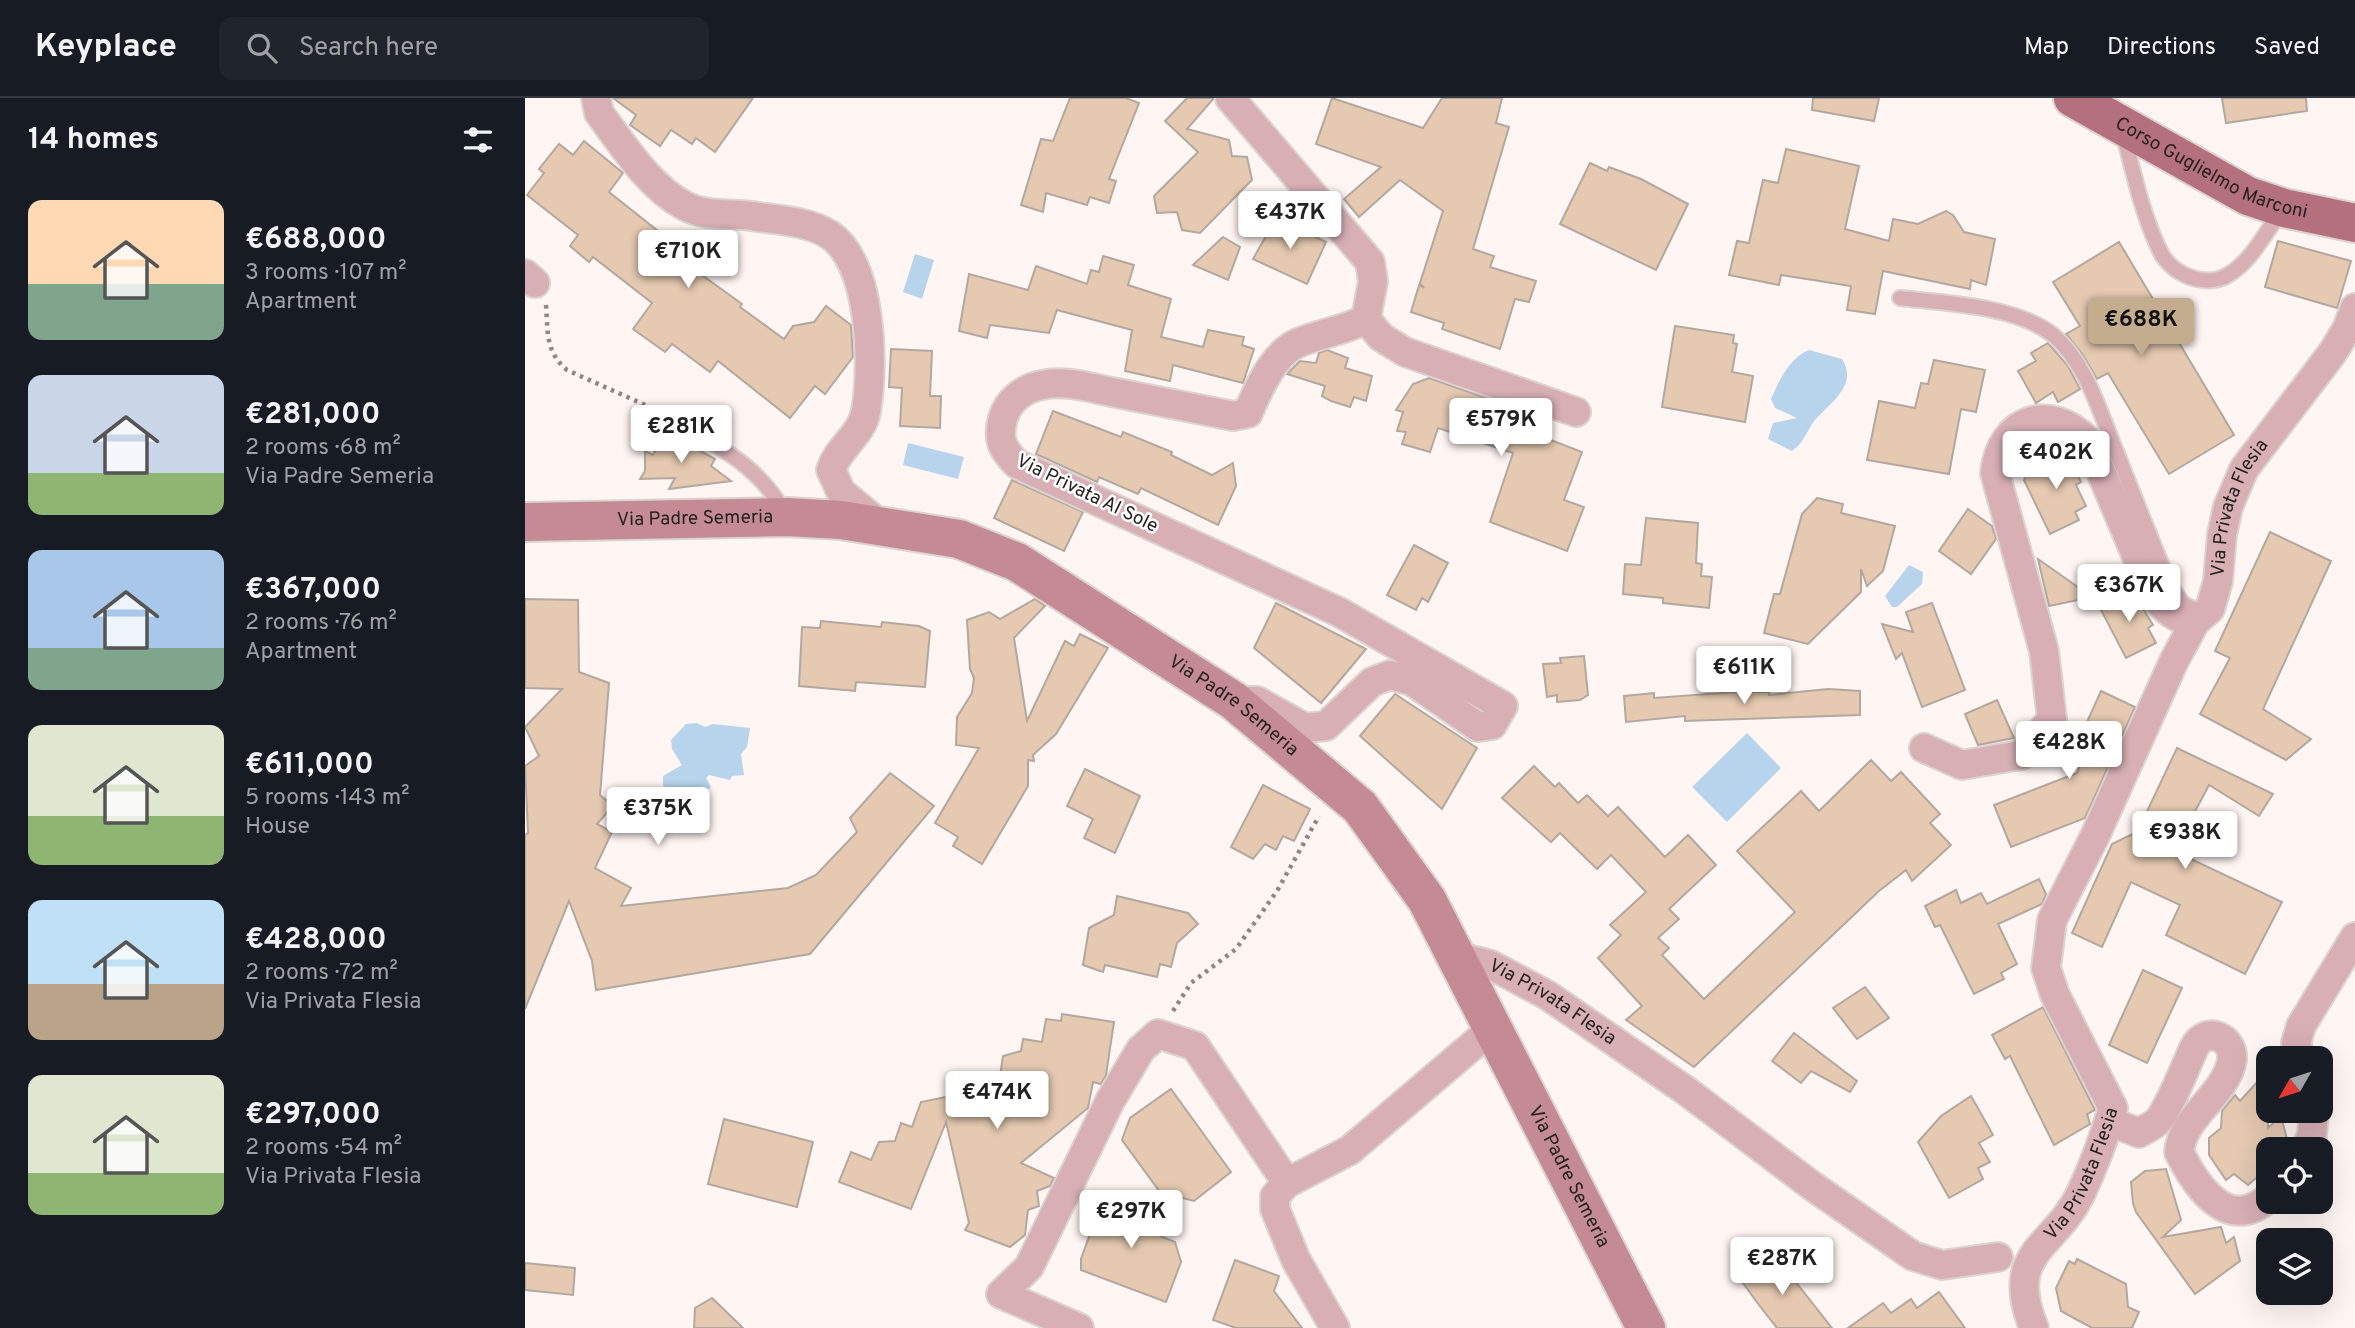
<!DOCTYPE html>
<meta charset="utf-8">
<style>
body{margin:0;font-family:Overpass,sans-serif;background:#20242c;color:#f1f3f6;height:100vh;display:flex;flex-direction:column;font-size:26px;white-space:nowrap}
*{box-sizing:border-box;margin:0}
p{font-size:23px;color:#9ea1a6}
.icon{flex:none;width:38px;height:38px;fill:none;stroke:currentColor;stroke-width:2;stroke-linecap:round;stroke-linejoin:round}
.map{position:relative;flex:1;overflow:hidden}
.drawer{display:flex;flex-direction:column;background:#171b24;width:525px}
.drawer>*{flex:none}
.needle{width:46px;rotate:231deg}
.controls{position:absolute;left:1731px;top:948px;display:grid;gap:14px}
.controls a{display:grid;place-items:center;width:77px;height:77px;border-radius:14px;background:#171b24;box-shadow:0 7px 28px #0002;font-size:35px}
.price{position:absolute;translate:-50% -60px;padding:0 16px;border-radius:7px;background:#fff;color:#222;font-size:23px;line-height:46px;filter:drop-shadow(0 2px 4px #0008)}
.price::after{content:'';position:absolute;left:50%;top:42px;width:21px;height:16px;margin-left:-10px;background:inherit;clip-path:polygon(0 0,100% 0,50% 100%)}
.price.current{background:#c4ac8e;color:#111}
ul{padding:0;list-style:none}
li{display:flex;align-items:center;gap:21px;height:175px;padding:0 28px}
li span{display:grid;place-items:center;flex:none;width:196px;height:140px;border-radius:14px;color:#555}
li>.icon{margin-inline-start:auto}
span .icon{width:84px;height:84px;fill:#fffc;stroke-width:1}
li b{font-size:30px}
h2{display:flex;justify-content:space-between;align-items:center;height:84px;padding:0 28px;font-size:30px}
header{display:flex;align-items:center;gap:42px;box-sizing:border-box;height:98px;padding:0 35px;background:#171b24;border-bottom:2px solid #363941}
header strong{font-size:33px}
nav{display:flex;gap:38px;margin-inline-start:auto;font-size:24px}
.search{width:490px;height:63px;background:#20242c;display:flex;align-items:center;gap:18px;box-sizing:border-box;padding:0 24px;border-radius:14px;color:#9ea1a6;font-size:26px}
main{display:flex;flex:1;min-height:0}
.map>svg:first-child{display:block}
.water{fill:#b7d4ec}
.building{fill:#e5c9b1;stroke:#b3a89f;stroke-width:2}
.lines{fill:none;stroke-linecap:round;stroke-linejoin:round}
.lane-casing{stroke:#dcd3d0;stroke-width:18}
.street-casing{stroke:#dcd3d0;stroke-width:32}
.secondary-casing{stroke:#dcd3d0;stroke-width:42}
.primary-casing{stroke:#dcd3d0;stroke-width:42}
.path{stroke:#8e8684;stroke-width:4.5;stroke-dasharray:3.5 5;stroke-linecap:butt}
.lane{stroke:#d7afb5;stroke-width:14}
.street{stroke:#d7afb5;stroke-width:28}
.secondary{stroke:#c48a95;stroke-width:38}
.primary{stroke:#b5707e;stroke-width:38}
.labels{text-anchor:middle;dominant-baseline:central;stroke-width:5;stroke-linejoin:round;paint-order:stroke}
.street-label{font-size:19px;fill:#26211f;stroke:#fff}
</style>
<header>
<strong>Keyplace</strong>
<div class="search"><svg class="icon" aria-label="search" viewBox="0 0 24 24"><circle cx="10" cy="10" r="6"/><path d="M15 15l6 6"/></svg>Search here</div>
<nav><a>Map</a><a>Directions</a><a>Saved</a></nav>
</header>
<main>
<section class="drawer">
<h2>14 homes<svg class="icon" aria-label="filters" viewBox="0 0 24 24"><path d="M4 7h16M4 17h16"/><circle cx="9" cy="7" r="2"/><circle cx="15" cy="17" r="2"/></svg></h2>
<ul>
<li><span style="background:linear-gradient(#ffd9b3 60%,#7fa58c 0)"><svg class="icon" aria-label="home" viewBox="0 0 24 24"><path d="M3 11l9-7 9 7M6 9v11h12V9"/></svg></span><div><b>€688,000</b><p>3 rooms · 107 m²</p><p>Apartment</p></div></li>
<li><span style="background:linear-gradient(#c9d6e8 70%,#8fb573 0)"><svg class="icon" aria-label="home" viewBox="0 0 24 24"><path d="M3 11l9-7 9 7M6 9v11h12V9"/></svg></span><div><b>€281,000</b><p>2 rooms · 68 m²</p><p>Via Padre Semeria</p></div></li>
<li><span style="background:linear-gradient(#a9c7e8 70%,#7fa58c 0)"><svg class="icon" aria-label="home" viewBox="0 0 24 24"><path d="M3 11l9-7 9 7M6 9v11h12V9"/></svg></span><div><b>€367,000</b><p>2 rooms · 76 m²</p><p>Apartment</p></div></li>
<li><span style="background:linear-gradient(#dfe7d0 65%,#8fb573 0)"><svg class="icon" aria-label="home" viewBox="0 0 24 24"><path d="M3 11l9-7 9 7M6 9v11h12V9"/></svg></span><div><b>€611,000</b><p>5 rooms · 143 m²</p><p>House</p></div></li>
<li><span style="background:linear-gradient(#bfe0f5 60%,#b9a48a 0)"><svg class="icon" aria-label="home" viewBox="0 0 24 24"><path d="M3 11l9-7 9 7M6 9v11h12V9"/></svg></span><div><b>€428,000</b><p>2 rooms · 72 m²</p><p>Via Privata Flesia</p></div></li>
<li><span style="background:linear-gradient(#dfe7d0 70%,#8fb573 0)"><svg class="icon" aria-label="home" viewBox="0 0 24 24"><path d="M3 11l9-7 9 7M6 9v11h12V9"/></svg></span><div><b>€297,000</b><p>2 rooms · 54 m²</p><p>Via Privata Flesia</p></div></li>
</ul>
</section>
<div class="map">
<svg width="1830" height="1230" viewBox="0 0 1830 1230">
<rect width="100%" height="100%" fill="#fff5f2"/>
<!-- water -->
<g class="water">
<polygon points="390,156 409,162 397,201 378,194"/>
<path d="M1284,252L1317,261C1334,287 1304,306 1290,322C1281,334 1279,345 1267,353L1243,341L1248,325L1272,320L1250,310L1246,301C1254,283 1264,260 1284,252Z"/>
<polygon points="383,345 439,359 433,381 378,367"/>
<polygon points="1384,467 1398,474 1397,486 1372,509 1367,509 1360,498"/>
<polygon points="172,625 180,629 188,626 225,630 222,649 216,656 219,677 207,678 205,682 184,677 181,680 186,689 175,697 144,695 138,687 138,678 157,667 147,651 146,642 161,626"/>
<polygon points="1222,635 1256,670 1202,724 1167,689"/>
</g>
<!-- building -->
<g class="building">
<polygon points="88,0 228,0 190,54 171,40 167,46 146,32 135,48 105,27 111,17"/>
<polygon points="545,0 601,0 614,5 584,81 591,83 584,105 565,99 562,107 521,95 518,114 496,107 516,41 528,43"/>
<polygon points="662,0 689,0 662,31 704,42 707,58 722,59 727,82 675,135 657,132 652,114 632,115 629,98 673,54 640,23"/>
<polygon points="807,0 898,30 917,0 977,0 971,25 984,29 948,151 969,158 965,169 1011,183 1004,204 990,201 975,251 917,231 919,225 886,214 894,187 899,190 895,185 918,113 875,82 834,119 819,101 856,69 791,46"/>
<polygon points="1288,0 1354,0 1349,23 1287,12"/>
<polygon points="1697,0 1781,0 1782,13 1701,25"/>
<polygon points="59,43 98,75 84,94 133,133 127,141 217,206 215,209 259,241 268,228 289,224 301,208 326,227 328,259 300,296 290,288 265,320 193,263 185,274 147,246 140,254 108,231 127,205 68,159 64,164 45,148 53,137 2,97 19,75 14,71 34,46 48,57"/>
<polygon points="1261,51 1334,68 1320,131 1364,143 1368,121 1393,126 1421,113 1428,117 1439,134 1470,141 1461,187 1446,182 1445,191 1358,173 1350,216 1322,212 1326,188 1256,177 1254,187 1204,177 1212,143 1224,145 1238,82 1253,85"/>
<polygon points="1065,65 1082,73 1084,69 1116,81 1163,106 1131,172 1035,126"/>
<polygon points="751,120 801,144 782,186 728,161"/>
<polygon points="698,139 715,149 703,182 668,167"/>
<polygon points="1753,143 1826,163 1812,210 1740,189"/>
<polygon points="1594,144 1709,337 1644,376 1583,275 1572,281 1558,257 1541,236 1555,228 1528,184"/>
<polygon points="578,158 609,167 603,187 646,201 636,239 678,249 683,232 719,239 717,247 729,251 718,285 648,267 645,283 600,273 607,232 532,212 524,235 465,227 462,240 434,233 444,176 503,192 511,168 562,186 566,172 574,174"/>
<polygon points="1150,228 1209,237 1208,245 1212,246 1207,274 1228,278 1220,324 1137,309"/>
<polygon points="1523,245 1543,268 1555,291 1533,304 1528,294 1511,305 1493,273 1511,263 1506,255"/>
<polygon points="366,251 407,253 405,298 416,298 415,330 375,328 377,290 364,289"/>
<polygon points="802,252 823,260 820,270 847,278 841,303 829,299 825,309 806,303 797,298 800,288 762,276 775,263 791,265 794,255"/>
<polygon points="1409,262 1460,272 1451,314 1436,311 1424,376 1342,362 1354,303 1390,310 1396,285 1403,286"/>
<polygon points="904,280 981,307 987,327 1057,354 1039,402 1059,409 1042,453 965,424 988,355 913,330 905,354 877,346 881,334 872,333 878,314 871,312 888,286"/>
<polygon points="528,313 596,339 598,334 647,354 646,357 687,377 708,365 711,388 693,427 616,390 613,396 574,379 572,384 511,356"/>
<polygon points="141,334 190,361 186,368 206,383 144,391 150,380 115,381 120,373 120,353 128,357"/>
<polygon points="1542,354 1556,384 1551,387 1561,408 1550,414 1554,422 1525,436 1499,382 1511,362"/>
<polygon points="487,382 558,414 539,453 469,420"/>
<polygon points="1292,400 1318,406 1316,415 1370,428 1358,473 1342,488 1336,471 1336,494 1283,546 1239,535 1249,496 1255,496 1277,416"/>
<polygon points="1443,411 1467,428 1471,441 1446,476 1414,453"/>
<polygon points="1121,420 1173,425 1171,465 1177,466 1176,478 1187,479 1184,510 1138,505 1138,500 1098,496 1100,466 1116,467"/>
<polygon points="1745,434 1806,463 1738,611 1786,641 1761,662 1675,616 1705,560 1690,553"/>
<polygon points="889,447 923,465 903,504 897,500 891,512 862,497"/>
<polygon points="1513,461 1567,499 1524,508"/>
<polygon points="1607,493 1628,527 1623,530 1631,545 1601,560 1575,510"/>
<polygon points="0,501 53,502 54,574 84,585 75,697 88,708 72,726 87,734 70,770 106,790 96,808 263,790 291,777 332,734 325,720 365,675 409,708 285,856 71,892 67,863 44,803 0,911 0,737 3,735 0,668 14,658 0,629 37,591 0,590"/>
<polygon points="510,501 520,508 489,540 502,623 540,543 549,548 555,536 583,550 531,636 508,657 509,663 503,662 503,688 457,766 428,748 433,739 410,725 454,650 431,647 432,619 447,595 449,580 445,571 442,522 464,514 475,521"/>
<polygon points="751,505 841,551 796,605 729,550"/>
<polygon points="1407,505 1440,592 1397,609 1377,555 1371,561 1357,526 1388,534 1381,514"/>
<polygon points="296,523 356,529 357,524 394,528 405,533 400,589 331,584 330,593 274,588 277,529 295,530"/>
<polygon points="1059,558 1063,597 1055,602 1032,604 1032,597 1022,599 1018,566 1036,565 1035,560"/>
<polygon points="1303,591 1335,593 1335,617 1160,623 1160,618 1101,624 1099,598 1129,595 1129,600 1211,594 1244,594 1244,597"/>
<polygon points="1576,593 1610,609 1560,720 1486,749 1469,707 1552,675 1571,628 1562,624"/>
<polygon points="870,596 952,650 917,711 835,638"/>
<polygon points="1472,602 1489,640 1453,647 1440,616"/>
<polygon points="1652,650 1748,696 1734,718 1684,687 1649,753 1757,804 1720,876 1641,837 1655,807 1606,784 1577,849 1547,835 1587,746 1620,730 1617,724"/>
<polygon points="1346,662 1366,683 1376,674 1415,716 1405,725 1426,747 1387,783 1381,772 1354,793 1169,969 1101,922 1117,908 1073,860 1096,837 1085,827 1121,794 1086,757 1072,771 1035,735 1026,744 977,700 1009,668 1030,689 1034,685 1053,705 1062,697 1083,718 1093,709 1140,759 1163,737 1191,767 1144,811 1154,821 1133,840 1144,850 1137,857 1179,901 1270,814 1212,753 1276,693 1294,713"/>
<polygon points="560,671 615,698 590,755 559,740 568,721 542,708"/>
<polygon points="738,687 785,711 769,743 758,738 751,752 740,746 728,761 706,749"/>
<polygon points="1514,781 1521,796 1517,806 1473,826 1492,866 1476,875 1479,881 1449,896 1415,827 1410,829 1400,808 1431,792 1436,805 1456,795 1462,806"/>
<polygon points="592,798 663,815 673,826 652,845 646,869 635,866 632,879 580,867 578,874 558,867 564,830 589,817"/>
<polygon points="1618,872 1657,890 1622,965 1584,947"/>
<polygon points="1340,889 1364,920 1332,941 1308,910"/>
<polygon points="1518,909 1570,1012 1562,1016 1565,1026 1529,1047 1485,958 1480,961 1467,937"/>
<polygon points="537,916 589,924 581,977 576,986 568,984 563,1010 496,1065 529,1080 525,1088 512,1093 514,1108 503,1112 500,1137 485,1149 440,1132 444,1125 421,1024 386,1111 314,1084 326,1054 346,1062 354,1044 370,1043 376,1025 387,1029 396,1004 421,999 423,1006 472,997 478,958 496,953 498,941 517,944 521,921 536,923"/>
<polygon points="1269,935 1332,983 1325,994 1286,973 1276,985 1247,963"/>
<polygon points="1743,972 1743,1030 1756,1018 1763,1045 1743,1052 1743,1070 1723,1087 1709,1076 1701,1082 1684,1057 1684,1040 1696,1030 1697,1013 1710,997 1715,1003"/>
<polygon points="646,991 706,1074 669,1103 635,1094 597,1042 605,1020"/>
<polygon points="1446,998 1468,1037 1454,1045 1465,1064 1453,1070 1458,1081 1424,1100 1393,1044 1416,1018"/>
<polygon points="199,1021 288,1044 272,1109 183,1086"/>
<polygon points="1641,1071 1656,1122 1638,1139 1696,1129 1701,1145 1709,1139 1715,1163 1670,1196 1611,1114 1608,1105 1606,1084 1620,1073"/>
<polygon points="599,1097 626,1108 635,1138 650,1144 656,1164 641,1204 556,1172 556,1161 573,1114"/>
<polygon points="1250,1156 1266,1178 1307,1230 1252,1230 1234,1207 1215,1181"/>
<polygon points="1552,1161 1601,1186 1603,1209 1614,1214 1607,1230 1567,1230 1536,1213 1531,1190 1544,1163 1550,1166"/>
<polygon points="710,1162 754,1178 749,1193 777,1230 711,1230 688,1222"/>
<polygon points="0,1165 50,1170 48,1197 0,1192"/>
<polygon points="1414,1194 1440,1230 1323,1230 1358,1205 1366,1215 1386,1201 1392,1210"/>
<polygon points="187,1200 218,1230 169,1230 170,1210"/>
</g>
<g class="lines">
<!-- lane casing -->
<g class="lane-casing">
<g id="lane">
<path d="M1598,34C1608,73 1617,116 1635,153C1646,176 1680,191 1703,177C1727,163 1741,133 1758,111"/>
<path d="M1375,200C1420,205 1492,208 1528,237C1563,266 1576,319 1593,358C1610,401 1627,444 1645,487L1658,506L1673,513"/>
<path d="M153,325C197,350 235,370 260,415"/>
</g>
</g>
<!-- street casing -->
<g class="street-casing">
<g id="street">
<path d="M71,0L74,15C97,46 125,90 160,108C183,120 208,114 233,119C256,122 285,124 305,137C347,166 349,267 341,313C337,337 313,349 306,372L316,394L358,429"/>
<polyline points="705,0 845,164 848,183 841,221 856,239 880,254 1051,314"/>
<polyline points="0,176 10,185"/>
<path d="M720,603H732L780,630L801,628L847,584L865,577L887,583L953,629L967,627L978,608L814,514L492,366C477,351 472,341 478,320C483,302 500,290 517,287C540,281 569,291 592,295C631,303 669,310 708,318L723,315C733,291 749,255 773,245C796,235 819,233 841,221"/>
<path d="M1399,650L1437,667L1496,657L1527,621L1519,553L1470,375C1476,320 1525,304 1563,343L1628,497C1641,513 1650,521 1670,524"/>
<path id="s1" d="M931,858L966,867L1022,897L1160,992L1286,1087L1388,1158L1417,1167L1473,1159"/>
<polyline points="1775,961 1771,945 1776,928 1830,839"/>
<path d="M1584,1023L1614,1035C1620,1031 1628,1028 1633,1023C1644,1011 1661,967 1669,950C1681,925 1713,941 1706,966C1697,1000 1658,1018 1654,1054C1671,1088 1703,1136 1743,1100"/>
<polyline points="1780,1052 1787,1037 1789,1013"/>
<polyline points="554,1230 476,1196 504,1169 585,1003 616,951 633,936 670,948 762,1085"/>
<polyline points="810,1230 771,1162 750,1111 750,1098 762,1085 825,1052 968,930"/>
<path id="s2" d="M1509,1230C1478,1154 1528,1151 1555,1097C1567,1072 1580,1037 1588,1010L1530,897L1521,870L1527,822L1570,738L1649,563L1670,524L1685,511L1693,483L1697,436L1703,409L1719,371L1808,254L1822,231L1830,210"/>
</g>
</g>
<!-- secondary casing -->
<g class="secondary-casing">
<g id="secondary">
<path id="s3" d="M0,424L262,419L316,422L434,441L492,464L709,603L835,709L902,802L1121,1230"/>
</g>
</g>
<!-- primary casing -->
<g class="primary-casing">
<g id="primary">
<path id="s4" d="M1548,0L1723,98L1759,110L1830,125"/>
</g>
</g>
<!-- path -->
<g class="path">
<path d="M21,207C23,233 20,254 42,272L138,315"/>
<polyline points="648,913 666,885 711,851 752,793 794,718"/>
</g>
<!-- lane -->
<use href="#lane" class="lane"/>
<!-- street -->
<use href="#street" class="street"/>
<!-- secondary -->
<use href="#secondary" class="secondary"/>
<!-- primary -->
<use href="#primary" class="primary"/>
</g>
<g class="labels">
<!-- street labels -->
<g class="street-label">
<text stroke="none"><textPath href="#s4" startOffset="156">Corso Guglielmo Marconi</textPath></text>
<text transform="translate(562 396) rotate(26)">Via Privata Al Sole</text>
<text stroke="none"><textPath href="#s2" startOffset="906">Via Privata Flesia</textPath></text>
<text stroke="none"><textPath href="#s3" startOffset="170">Via Padre Semeria</textPath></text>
<text stroke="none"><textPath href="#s3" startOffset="758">Via Padre Semeria</textPath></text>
<text stroke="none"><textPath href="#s1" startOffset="108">Via Privata Flesia</textPath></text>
<text stroke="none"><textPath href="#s2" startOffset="172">Via Privata Flesia</textPath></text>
<text stroke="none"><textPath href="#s3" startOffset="1346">Via Padre Semeria</textPath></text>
</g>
</g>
</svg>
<div class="controls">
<a><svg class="needle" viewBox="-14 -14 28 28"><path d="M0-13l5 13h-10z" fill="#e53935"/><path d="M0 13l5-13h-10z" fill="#9ea1a6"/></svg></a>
<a><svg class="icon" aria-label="locate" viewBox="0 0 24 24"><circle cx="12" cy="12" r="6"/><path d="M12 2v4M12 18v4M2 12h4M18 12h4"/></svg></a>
<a><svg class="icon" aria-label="layers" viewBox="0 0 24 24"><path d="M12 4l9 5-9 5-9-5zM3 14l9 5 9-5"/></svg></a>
</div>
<b class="price" style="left:765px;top:153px">€437K</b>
<b class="price" style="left:163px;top:192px">€710K</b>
<b class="price current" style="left:1616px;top:260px">€688K</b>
<b class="price" style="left:976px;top:360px">€579K</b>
<b class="price" style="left:156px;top:367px">€281K</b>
<b class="price" style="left:1531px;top:393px">€402K</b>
<b class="price" style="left:1604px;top:526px">€367K</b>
<b class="price" style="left:1219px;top:608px">€611K</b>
<b class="price" style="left:1544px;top:683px">€428K</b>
<b class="price" style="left:133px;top:749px">€375K</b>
<b class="price" style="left:1660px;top:773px">€938K</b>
<b class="price" style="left:472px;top:1033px">€474K</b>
<b class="price" style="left:606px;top:1152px">€297K</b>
<b class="price" style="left:1257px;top:1199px">€287K</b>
</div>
</main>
